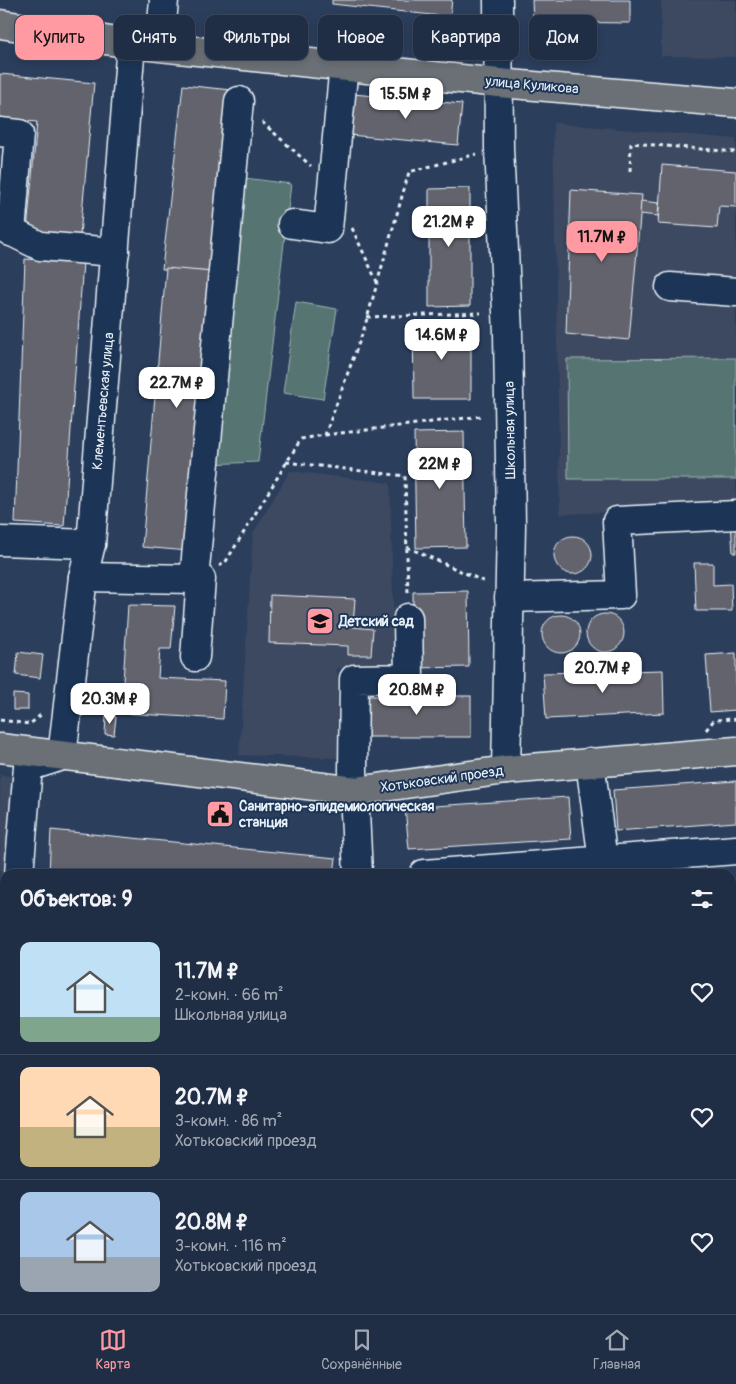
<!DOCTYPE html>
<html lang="ru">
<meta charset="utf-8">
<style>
body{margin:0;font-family:Pangolin,sans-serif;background:#2d3a50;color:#f1f3f6;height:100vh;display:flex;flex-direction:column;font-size:19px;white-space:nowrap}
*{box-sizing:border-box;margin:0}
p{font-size:16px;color:#a2a8b3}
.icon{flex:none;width:28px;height:28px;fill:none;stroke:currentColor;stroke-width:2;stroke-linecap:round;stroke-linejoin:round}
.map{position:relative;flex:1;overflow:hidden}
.side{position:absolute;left:0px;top:869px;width:736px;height:446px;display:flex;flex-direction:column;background:#202e45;border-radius:15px 15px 0 0;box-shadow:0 2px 8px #0003,0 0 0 1px #3d4a5e}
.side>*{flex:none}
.banner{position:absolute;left:15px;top:15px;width:706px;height:45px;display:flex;gap:10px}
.price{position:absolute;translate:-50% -42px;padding:0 11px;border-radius:10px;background:#fff;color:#222;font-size:16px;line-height:32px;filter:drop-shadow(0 1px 2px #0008)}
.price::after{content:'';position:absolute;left:50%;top:30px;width:15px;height:11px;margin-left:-8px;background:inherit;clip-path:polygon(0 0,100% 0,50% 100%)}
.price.on{background:#ff9aa2;color:#111}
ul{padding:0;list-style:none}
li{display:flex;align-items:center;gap:15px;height:125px;padding:0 20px}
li+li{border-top:1px solid #3d4a5e}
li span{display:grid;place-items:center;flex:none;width:140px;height:100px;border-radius:10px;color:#555}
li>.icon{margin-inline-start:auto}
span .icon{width:60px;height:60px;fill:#fffc;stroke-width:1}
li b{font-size:21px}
h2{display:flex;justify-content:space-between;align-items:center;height:60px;padding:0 20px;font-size:21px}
.tag{padding:0 18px;border-radius:10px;background:#202e45;box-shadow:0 2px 8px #0003,0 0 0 1px #3d4a5e;font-size:18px;line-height:45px}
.tag.on{background:#ff9aa2;color:#111}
.tab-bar{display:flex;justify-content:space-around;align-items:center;height:70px;border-top:1px solid #3d4a5e;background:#202e45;font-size:14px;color:#a2a8b3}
.tab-bar a{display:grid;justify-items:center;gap:2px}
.tab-bar .on{color:#ff9aa2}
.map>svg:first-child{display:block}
.built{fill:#3c4961}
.green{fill:#567472;stroke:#9fb2b5}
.building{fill:#64646e;stroke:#e8f1f8}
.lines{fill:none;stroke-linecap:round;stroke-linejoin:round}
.minor-casing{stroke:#e8f1f8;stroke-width:31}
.major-casing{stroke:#e8f1f8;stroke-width:31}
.path{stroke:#e8f1f8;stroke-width:3;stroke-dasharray:4 4;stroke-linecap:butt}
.minor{stroke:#1d3557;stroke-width:28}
.major{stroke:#6b7074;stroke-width:28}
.labels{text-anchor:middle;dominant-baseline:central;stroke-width:4;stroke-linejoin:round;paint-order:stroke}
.street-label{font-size:14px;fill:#e8f1f8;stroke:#1d3557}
.poi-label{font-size:14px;font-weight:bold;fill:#e8f1f8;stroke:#1d3557;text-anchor:start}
</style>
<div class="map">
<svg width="736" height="1314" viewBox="0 0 736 1314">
<rect width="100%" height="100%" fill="#2b3e5c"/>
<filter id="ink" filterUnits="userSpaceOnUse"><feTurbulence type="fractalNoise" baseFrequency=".02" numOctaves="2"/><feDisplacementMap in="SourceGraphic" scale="10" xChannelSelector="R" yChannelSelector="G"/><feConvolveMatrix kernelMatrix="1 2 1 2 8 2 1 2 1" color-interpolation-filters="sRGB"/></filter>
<g filter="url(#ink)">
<!-- built -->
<g class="built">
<polygon points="661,0 736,0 736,57 661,56"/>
<polygon points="553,123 736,139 736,508 560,514"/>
<polygon points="290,471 390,483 395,668 337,668 338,758 239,755 253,533"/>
<polygon points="0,775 16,777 0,936"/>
<polygon points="0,1133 5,1134 5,1310 172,1310 171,1314 0,1314"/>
</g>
<!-- green -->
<g class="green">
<polygon points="237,177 291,184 258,462 209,464"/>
<polygon points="296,302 337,309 323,399 283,393"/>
<polygon points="736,358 736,479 568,479 567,359"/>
<polygon points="5,994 5,1106 0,1105 0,1032"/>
</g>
<!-- building -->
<g class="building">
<polygon points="332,0 452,0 450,17 332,4"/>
<polygon points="532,0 630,0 630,23 533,22"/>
<polygon points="0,74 94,83 80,235 27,231 37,122 0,119"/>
<polygon points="183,85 231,90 213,272 162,269"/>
<polygon points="353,94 462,104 458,145 349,135"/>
<polygon points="662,165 736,171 736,207 719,206 717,228 658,224"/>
<polygon points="470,188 470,306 429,307 429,189"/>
<polygon points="571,190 642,195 629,340 566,334"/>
<polygon points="641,201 659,203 658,216 640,214"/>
<polygon points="25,259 83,262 64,526 15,523"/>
<polygon points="166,268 213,272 188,551 142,547"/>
<polygon points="471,322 471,399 414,399 413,323"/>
<polygon points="464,432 466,547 416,548 414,433"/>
<polygon points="731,523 736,523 736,553 733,553"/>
<circle cx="573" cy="555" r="19"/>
<polygon points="694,563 713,563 713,585 731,584 732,611 696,611"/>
<polygon points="468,591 469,667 413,668 413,592"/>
<polygon points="270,595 355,599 353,627 373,629 371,655 348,655 348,646 269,643"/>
<polygon points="128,605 175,606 171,649 160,649 158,678 225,681 223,719 121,713"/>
<circle cx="605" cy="633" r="19"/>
<circle cx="561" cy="634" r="19"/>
<polygon points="18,652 43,655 40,678 16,675"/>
<polygon points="736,653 736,710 710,712 706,655"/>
<polygon points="663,670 664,713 546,719 543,673"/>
<polygon points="13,694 28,695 28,710 13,710"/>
<rect x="362" y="696" width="109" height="41"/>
<polygon points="106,716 116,717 114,735 105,734"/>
<polygon points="736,781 736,822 616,831 613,790"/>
<polygon points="568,797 571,839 409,849 405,808"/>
<polygon points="51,830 336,858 334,874 49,874"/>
<polygon points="0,1179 5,1179 5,1285 0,1284"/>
<polygon points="736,1183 736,1314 718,1314 719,1310 731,1310 731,1218"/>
<polygon points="211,1310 254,1310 253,1314 211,1314"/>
</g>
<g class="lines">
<!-- minor casing -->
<g class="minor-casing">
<g id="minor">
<polyline points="498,0 499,148 508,333 511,525 506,770"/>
<polyline points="160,46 164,0"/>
<polyline points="0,132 19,134 11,232"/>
<polyline points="292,224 328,229 344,65"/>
<polyline points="0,226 40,246 115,252"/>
<polyline points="670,287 736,292"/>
<polyline points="0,541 91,544"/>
<polyline points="83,577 194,579 239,101"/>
<polyline points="194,579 201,579 195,657"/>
<polyline points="509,598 621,595 617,521 736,515"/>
<polyline points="590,762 603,861 602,874"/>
<polyline points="19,874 28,767 62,756 83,577 91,544 131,44"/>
<polyline points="358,874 353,771 354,679 409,678 408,618"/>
<polyline points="424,874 736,850"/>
<polyline points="296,1314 297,1310"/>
</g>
</g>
<!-- major casing -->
<g class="major-casing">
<g id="major">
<polyline points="0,24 131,44 499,83 736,103"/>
<polyline points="0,748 356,791 506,770 736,751"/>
</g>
</g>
<!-- path -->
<g class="path">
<polyline points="262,122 311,166"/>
<polyline points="630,171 631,143 736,152"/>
<polyline points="352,228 377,282"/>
<polyline points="367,317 481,313"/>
<polyline points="325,435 482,416"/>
<polyline points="286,462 405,476 408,595"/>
<polyline points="407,547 485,582"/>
<polyline points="219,566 225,563 301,439 325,435 364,329 409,172 477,154"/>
<polyline points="0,720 30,724 43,713"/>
<polyline points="706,730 714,720 736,719"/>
<polyline points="731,1024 736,1024"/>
<polyline points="658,1310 658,1314"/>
<polyline points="398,1314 403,1310"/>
</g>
<!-- minor -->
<use href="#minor" class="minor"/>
<!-- major -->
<use href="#major" class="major"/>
</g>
</g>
<!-- icons -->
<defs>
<g id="school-square" transform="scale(1.4375)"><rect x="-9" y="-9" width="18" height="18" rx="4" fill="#ff9aa2" stroke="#1d3557"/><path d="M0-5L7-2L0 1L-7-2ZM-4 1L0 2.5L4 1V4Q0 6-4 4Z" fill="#111"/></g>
<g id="civic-square" transform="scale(1.4375)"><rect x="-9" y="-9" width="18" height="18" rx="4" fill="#ff9aa2" stroke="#1d3557"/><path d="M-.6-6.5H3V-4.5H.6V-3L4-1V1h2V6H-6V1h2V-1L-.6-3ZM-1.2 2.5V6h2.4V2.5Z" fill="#111"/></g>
</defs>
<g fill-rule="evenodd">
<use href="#school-square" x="320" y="621"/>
<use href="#civic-square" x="220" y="814"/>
</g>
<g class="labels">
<!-- street labels -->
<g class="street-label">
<text transform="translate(532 85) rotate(5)">улица Куликова</text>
<text transform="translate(103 401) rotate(-85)">Клементьевская улица</text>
<text transform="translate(510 430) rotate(-91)">Школьная улица</text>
<text transform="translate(442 779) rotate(-8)">Хотьковский проезд</text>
</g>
<!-- poi labels -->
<g class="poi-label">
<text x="339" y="621">Детский сад</text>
<text x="239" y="806">Санитарно-эпидемиологическая<tspan x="239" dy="16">станция</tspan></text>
</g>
</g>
</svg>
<b class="price" style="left:406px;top:120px">15.5M ₽</b>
<b class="price" style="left:449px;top:248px">21.2M ₽</b>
<b class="price on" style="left:602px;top:263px">11.7M ₽</b>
<b class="price" style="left:442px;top:361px">14.6M ₽</b>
<b class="price" style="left:177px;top:409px">22.7M ₽</b>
<b class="price" style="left:440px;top:490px">22M ₽</b>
<b class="price" style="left:603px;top:694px">20.7M ₽</b>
<b class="price" style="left:417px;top:716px">20.8M ₽</b>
<b class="price" style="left:110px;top:725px">20.3M ₽</b>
<div class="banner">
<a class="tag on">Купить</a>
<a class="tag">Снять</a>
<a class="tag">Фильтры</a>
<a class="tag">Новое</a>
<a class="tag">Квартира</a>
<a class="tag">Дом</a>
</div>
<section class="side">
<h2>Объектов: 9<svg class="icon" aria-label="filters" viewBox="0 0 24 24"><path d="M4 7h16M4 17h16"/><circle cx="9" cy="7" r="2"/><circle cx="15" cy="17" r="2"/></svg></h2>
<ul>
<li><span style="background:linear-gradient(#bfe0f5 75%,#7fa58c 0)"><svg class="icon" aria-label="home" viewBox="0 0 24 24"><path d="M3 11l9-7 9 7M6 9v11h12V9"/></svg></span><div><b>11.7M ₽</b><p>2-комн. · 66 m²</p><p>Школьная улица</p></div><svg class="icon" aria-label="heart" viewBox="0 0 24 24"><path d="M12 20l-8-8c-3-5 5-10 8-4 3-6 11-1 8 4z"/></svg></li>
<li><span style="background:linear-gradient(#ffd9b3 60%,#c2b280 0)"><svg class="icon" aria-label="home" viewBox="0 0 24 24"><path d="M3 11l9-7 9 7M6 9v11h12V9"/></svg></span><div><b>20.7M ₽</b><p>3-комн. · 86 m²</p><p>Хотьковский проезд</p></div><svg class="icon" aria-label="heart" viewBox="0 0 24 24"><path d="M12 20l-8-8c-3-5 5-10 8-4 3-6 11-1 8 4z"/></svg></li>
<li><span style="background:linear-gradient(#a9c7e8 65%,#9aa5b1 0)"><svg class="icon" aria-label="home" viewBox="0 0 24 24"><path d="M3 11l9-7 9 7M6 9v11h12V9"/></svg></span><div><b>20.8M ₽</b><p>3-комн. · 116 m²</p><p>Хотьковский проезд</p></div><svg class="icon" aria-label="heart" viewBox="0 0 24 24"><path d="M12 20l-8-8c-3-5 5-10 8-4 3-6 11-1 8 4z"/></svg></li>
</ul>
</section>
</div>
<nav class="tab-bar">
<a class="on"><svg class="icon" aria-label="map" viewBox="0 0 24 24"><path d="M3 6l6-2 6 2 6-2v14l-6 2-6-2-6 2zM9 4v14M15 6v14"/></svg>Карта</a>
<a><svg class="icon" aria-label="saved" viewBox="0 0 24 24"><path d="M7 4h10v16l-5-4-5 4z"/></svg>Сохранённые</a>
<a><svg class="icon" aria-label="home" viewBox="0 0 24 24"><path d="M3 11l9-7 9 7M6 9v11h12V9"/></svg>Главная</a>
</nav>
